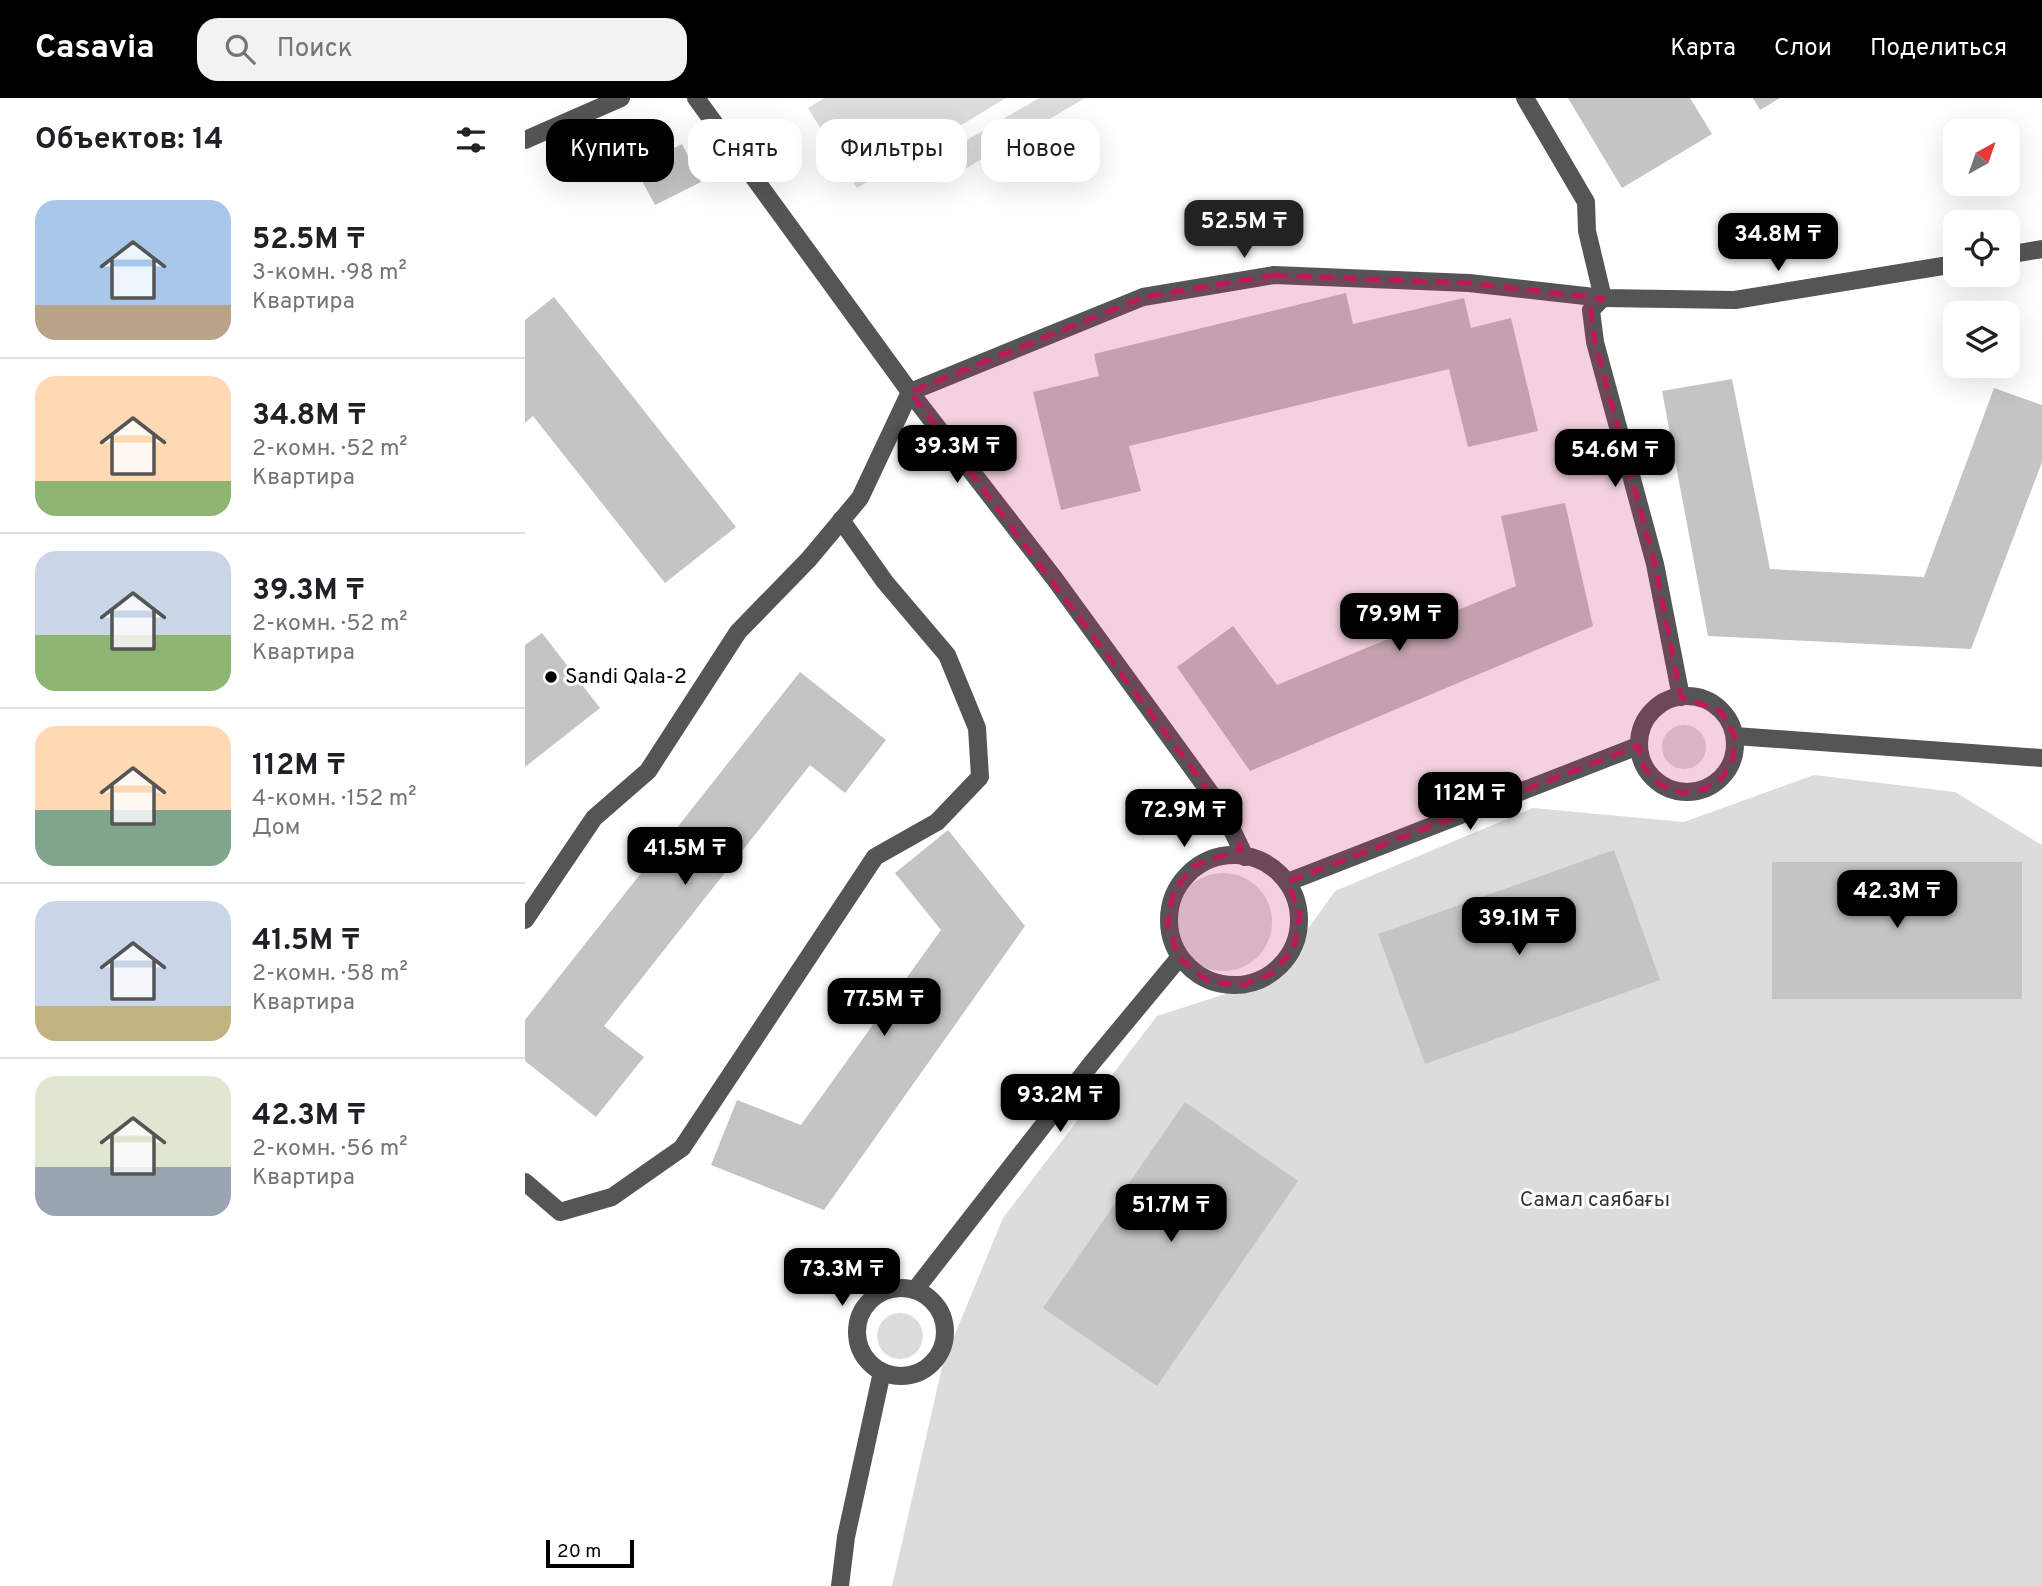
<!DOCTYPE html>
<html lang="ru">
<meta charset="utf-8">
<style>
body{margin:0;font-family:Overpass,sans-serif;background:#f2f2f2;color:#202124;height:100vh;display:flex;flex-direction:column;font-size:26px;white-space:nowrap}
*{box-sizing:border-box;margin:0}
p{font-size:23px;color:#757577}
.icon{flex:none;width:38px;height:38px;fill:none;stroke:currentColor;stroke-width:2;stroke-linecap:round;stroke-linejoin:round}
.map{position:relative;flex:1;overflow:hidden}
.sheet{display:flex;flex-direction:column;background:#fff;width:525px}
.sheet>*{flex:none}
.hud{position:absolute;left:21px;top:21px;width:665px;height:63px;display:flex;gap:14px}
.needle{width:46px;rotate:40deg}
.tools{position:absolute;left:1418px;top:21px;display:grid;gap:14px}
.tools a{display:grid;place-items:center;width:77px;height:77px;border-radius:14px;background:#fff;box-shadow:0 7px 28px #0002;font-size:35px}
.scale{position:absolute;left:21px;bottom:18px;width:88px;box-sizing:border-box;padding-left:7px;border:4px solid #000;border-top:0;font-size:19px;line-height:24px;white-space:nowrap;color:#000;-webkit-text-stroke:5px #fff;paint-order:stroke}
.price{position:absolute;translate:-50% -60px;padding:0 16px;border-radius:14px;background:#000;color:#fff;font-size:23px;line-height:46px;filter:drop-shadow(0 2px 4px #0008)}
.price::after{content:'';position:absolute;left:50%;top:42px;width:21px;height:16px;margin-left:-10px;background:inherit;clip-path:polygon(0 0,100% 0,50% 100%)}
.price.current{background:#222;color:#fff}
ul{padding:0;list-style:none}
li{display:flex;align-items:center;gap:21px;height:175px;padding:0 35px}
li+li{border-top:2px solid #e0e0e0}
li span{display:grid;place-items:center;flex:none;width:196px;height:140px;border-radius:21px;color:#555}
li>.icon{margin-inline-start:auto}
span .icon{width:84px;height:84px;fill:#fffc;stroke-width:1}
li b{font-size:30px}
h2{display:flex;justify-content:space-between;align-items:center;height:84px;padding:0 35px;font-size:30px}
.chip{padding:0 24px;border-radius:21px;background:#fff;box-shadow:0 7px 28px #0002;font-size:24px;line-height:63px}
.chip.current{background:#000;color:#fff}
header{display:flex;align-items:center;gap:42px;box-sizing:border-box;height:98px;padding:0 35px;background:#000;color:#fff}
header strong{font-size:33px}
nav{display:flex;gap:38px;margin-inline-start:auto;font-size:24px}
.search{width:490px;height:63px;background:#f2f2f2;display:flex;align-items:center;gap:18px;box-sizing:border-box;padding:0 24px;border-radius:21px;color:#757577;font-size:26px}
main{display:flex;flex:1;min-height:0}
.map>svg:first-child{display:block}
.green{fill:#dcdcdc}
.building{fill:#c4c4c4}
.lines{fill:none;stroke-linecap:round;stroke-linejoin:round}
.minor{stroke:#555;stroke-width:18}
.marked{fill:#c2185b;fill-opacity:0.2;stroke:#c2185b;stroke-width:5;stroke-dasharray:14 9;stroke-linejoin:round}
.poi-dot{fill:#000;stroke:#fff;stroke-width:2.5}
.labels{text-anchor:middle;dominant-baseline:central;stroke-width:6;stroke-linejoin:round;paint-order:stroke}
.poi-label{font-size:21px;fill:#000;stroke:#fff;text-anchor:start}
.park-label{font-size:21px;fill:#333;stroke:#fff}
</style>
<header>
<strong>Casavia</strong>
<div class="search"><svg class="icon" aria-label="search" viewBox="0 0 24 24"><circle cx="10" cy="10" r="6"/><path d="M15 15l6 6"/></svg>Поиск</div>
<nav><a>Карта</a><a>Слои</a><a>Поделиться</a></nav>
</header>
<main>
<section class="sheet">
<h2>Объектов: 14<svg class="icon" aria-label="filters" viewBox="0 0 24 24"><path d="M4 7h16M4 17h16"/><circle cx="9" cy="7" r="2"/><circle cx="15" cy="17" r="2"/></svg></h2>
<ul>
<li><span style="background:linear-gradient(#a9c7e8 75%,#b9a48a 0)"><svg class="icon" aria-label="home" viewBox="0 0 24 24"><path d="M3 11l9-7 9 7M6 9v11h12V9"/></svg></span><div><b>52.5M ₸</b><p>3-комн. · 98 m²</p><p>Квартира</p></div></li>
<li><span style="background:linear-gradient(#ffd9b3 75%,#8fb573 0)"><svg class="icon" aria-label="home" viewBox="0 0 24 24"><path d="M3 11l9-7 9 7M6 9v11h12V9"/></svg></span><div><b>34.8M ₸</b><p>2-комн. · 52 m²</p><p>Квартира</p></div></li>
<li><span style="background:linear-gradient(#c9d6e8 60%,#8fb573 0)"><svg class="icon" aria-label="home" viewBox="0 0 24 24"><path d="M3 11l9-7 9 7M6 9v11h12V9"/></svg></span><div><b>39.3M ₸</b><p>2-комн. · 52 m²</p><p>Квартира</p></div></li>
<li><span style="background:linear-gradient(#ffd9b3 60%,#7fa58c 0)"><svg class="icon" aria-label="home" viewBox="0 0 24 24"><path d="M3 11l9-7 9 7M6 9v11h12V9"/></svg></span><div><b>112M ₸</b><p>4-комн. · 152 m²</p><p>Дом</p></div></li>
<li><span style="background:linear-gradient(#c9d6e8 75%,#c2b280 0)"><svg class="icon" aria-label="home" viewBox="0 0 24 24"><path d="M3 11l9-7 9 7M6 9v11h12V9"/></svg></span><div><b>41.5M ₸</b><p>2-комн. · 58 m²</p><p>Квартира</p></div></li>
<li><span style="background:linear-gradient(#dfe7d0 65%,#9aa5b1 0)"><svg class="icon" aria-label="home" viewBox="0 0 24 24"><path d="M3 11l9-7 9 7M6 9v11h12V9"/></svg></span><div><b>42.3M ₸</b><p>2-комн. · 56 m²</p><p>Квартира</p></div></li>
</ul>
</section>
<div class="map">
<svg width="1517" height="1488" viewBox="0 0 1517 1488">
<rect width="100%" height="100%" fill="#fff"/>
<!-- green -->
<g class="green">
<polygon points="299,0 481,0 332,90 283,10"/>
<polygon points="514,0 560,0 435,74 423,53"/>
<circle cx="1159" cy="649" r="22"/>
<polygon points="1289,677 1430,694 1517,747 1517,1488 367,1488 418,1265 478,1120 632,918 747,881 810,793 1008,710 1159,724"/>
<circle cx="698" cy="824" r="49"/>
<circle cx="375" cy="1238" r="23"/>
</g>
<!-- building -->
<g class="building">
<polygon points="1043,0 1165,0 1187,36 1097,90"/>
<polygon points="1228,0 1255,0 1235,12"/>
<polygon points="157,46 176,84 130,107 110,70"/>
<polygon points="821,195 828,226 939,200 946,230 986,220 1013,333 943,349 924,271 604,348 616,393 536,412 508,294 574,278 569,256"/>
<polygon points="29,199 211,429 140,485 8,318 0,325 0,222"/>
<polygon points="1207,281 1245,471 1399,479 1469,290 1517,307 1517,364 1446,551 1183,538 1137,293"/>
<polygon points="1040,405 1068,528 725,673 652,569 708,528 752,587 991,488 976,418"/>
<polygon points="17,535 75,610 0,669 0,547"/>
<polygon points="275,574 361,642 320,695 285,667 79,928 119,959 71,1019 0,963 0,922"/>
<polygon points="423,732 500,828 299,1112 186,1067 212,1002 276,1027 416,832 370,775"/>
<polygon points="1089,752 1135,882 900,966 853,836"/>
<rect x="1247" y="764" width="250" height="137"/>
<polygon points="660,1004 773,1083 632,1288 518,1210"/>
</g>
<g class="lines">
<!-- minor -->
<g class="minor">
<polyline points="171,0 385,294 529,480 697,711 720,759"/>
<polyline points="1000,0 1061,104 1062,133 1078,200"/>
<polyline points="0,42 96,0"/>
<polyline points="1482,157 1517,151"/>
<polyline points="1078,200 1066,212 1070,244 1130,466 1156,599"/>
<circle cx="1162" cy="646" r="48"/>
<polyline points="1210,638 1517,660"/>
<circle cx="709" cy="822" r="65"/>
<polyline points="763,784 1113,648"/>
<polyline points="0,822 69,720 123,673 213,534 284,461 335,400 385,294 618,199 749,177 944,185 1078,200 1210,202 1430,166"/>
<polyline points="0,1084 35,1114 87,1099 157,1050 350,759 412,724 455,679 452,630 422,557 360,484 316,422"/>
<circle cx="376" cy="1234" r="44"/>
<polyline points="390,1192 566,966 654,860"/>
<polyline points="315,1488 321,1439 357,1274"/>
</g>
</g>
<!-- marked area -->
<path class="marked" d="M749,177L944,185L1078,200L1066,212L1070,244L1130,466L1156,599L1196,613L1210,638L1208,661L1197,680L1178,692L1156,695L1135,687L1119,670L1113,648L763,784L775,816L769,850L747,876L715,888L681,882L654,860L642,827L648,793L670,767L716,751L697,711L385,294L618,199Z"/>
<!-- markers -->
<circle class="poi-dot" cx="26" cy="579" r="7"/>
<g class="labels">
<!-- poi labels -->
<g class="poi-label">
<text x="40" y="579">Sandi Qala-2</text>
</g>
<!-- park labels -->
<g class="park-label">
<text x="1070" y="1102">Самал саябағы</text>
</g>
</g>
</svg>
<div class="tools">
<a><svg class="needle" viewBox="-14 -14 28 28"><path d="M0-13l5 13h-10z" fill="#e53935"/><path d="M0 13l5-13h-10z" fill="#757577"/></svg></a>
<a><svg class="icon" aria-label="locate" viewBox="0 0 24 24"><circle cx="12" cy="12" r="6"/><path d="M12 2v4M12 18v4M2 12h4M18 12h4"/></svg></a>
<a><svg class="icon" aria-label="layers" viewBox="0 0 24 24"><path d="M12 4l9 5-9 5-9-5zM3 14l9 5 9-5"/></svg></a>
</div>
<div class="scale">20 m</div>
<b class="price current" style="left:719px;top:162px">52.5M ₸</b>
<b class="price" style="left:1253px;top:175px">34.8M ₸</b>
<b class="price" style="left:432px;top:387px">39.3M ₸</b>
<b class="price" style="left:1090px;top:391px">54.6M ₸</b>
<b class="price" style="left:874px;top:555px">79.9M ₸</b>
<b class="price" style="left:945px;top:734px">112M ₸</b>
<b class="price" style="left:659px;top:751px">72.9M ₸</b>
<b class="price" style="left:160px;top:789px">41.5M ₸</b>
<b class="price" style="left:1372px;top:832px">42.3M ₸</b>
<b class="price" style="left:994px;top:859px">39.1M ₸</b>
<b class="price" style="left:359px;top:940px">77.5M ₸</b>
<b class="price" style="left:535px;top:1036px">93.2M ₸</b>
<b class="price" style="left:646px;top:1146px">51.7M ₸</b>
<b class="price" style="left:317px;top:1210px">73.3M ₸</b>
<div class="hud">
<a class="chip current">Купить</a>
<a class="chip">Снять</a>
<a class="chip">Фильтры</a>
<a class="chip">Новое</a>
</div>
</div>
</main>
